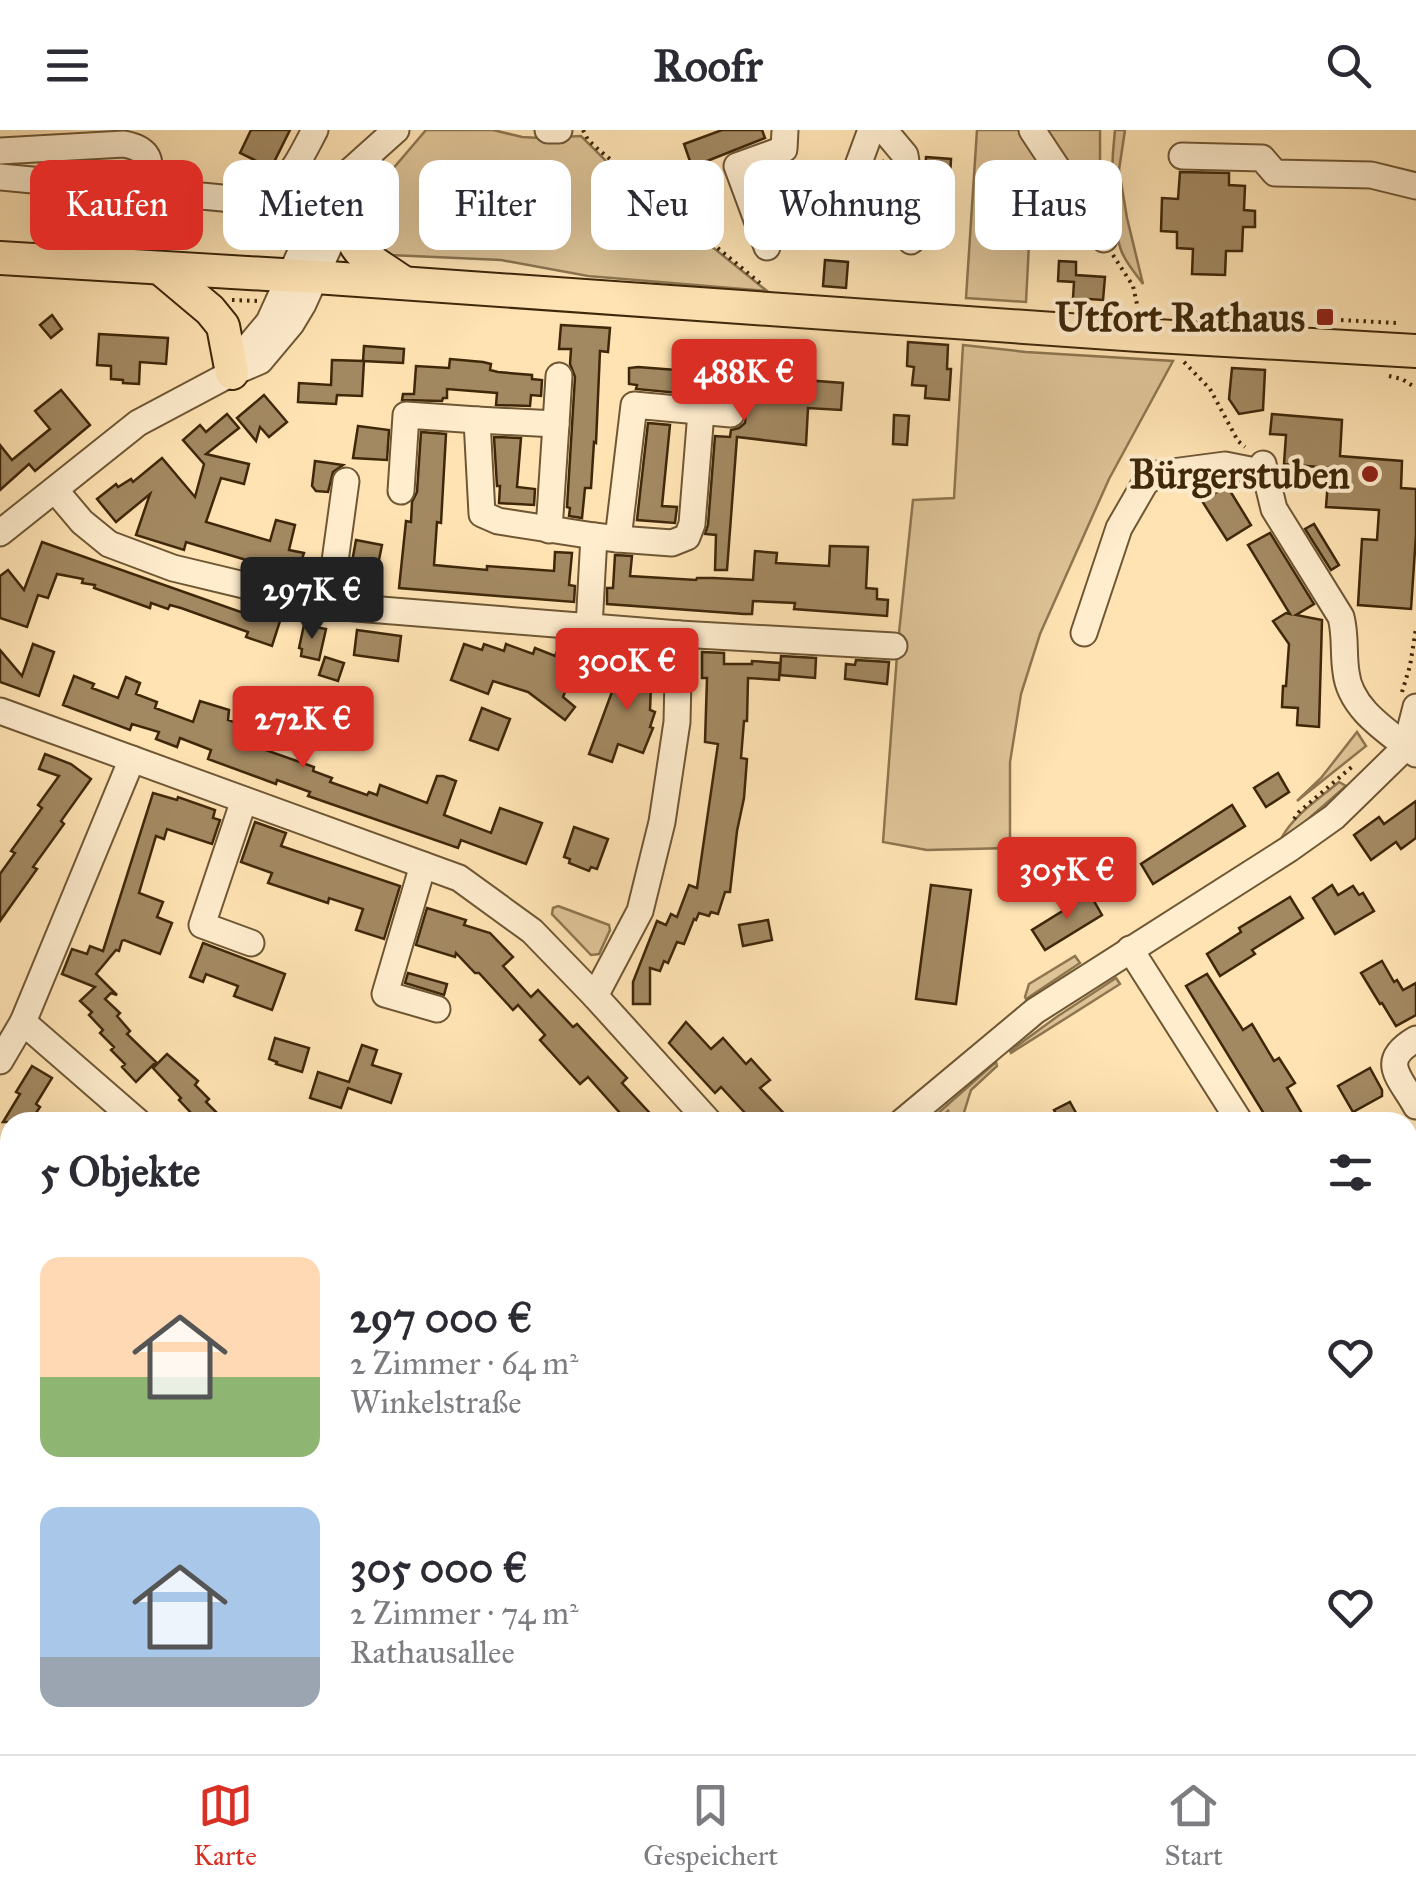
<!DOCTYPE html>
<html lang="de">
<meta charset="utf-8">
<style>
body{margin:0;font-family:"IM FELL Great Primer",serif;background:#f2f2f3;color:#2b2b33;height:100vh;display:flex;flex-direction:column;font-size:38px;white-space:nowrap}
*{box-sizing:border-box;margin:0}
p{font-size:32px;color:#7c7c81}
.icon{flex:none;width:55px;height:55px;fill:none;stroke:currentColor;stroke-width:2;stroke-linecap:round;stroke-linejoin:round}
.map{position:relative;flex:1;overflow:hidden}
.details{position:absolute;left:0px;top:982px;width:1418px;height:642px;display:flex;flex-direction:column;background:#fff;border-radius:30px 30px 0 0;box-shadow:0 10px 40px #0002}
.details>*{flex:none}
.guide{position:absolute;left:30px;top:30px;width:1358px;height:90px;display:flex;gap:20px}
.price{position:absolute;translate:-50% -85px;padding:0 22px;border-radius:10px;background:#d93025;color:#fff;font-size:32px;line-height:65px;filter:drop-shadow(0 2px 5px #0008)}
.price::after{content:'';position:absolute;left:50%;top:60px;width:30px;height:22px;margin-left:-15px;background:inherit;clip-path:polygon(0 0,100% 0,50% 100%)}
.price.current{background:#222;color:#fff}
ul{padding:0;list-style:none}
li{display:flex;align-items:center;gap:30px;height:250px;padding:0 40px}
li span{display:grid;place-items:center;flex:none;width:280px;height:200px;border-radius:20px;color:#555}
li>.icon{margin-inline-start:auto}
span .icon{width:120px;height:120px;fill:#fffc;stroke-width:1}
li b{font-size:42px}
h2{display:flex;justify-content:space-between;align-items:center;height:120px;padding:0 40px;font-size:42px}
.pill{padding:0 35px;border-radius:20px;background:#fff;box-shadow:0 10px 40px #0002;font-size:35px;line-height:90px}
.pill.current{background:#d93025;color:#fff}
header{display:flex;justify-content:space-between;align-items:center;height:130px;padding:0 40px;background:#fff;font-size:45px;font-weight:700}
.tab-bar{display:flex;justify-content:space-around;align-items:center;height:140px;border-top:2px solid #e1e1e2;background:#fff;font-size:28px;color:#7c7c81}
.tab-bar a{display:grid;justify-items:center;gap:5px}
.tab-bar .current{color:#d93025}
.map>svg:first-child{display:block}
.green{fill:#dec396;stroke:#8e7650;stroke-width:2.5}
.building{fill:#a38962;stroke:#3f280a;stroke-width:2.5}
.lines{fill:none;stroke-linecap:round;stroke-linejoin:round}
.minor-casing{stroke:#6f5734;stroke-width:29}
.major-casing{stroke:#3f280a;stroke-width:36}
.path{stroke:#3f280a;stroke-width:4;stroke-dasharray:2.5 5;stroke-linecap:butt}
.minor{stroke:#ffedce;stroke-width:25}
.major{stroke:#ffe3b3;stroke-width:32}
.poi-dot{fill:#8f2418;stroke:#ffedce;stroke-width:4}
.labels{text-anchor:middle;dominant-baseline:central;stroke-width:8;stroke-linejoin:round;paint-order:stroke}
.poi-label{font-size:40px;font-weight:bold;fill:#3f280a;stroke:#ffedce;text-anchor:end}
</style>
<header><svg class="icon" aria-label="menu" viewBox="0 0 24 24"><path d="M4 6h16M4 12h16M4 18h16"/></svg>Roofr<svg class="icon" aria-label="search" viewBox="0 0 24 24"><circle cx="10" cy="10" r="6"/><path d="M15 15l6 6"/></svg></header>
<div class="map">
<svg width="1416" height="1624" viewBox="0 0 1416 1624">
<rect width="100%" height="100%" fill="#ffe3b3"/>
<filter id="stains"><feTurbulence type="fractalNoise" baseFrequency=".002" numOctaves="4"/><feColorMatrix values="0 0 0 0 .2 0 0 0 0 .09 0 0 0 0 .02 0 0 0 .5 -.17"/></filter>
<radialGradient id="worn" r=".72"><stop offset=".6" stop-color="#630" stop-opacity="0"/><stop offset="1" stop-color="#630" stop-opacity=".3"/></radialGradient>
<!-- green -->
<g class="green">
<polygon points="426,0 493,0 522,7 540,8 581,6 608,33 767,161 588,146 501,130 390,125 372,112 364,94 367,74 374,61"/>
<polygon points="977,0 1023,0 1069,71 1031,75 1026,172 966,168"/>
<polygon points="1042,0 1100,0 1100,89"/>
<path d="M1115,0H1125L1119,40L1127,88L1143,154C1136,144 1125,132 1121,120C1110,88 1111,33 1115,0Z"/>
<polygon points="963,215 1026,222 1173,231 1109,349 1040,504 1021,564 1010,632 1010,718 927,720 883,712 898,512 913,370 954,368"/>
<polygon points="1357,602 1366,616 1297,671 1321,648"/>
<path d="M1339,652L1346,656L1283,711L1282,707C1295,684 1319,669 1339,652Z"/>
<polygon points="558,776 609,795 610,800 599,824 591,825 552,784 553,778"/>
<polygon points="1075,826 1080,833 1026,869 1025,867 1029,854"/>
<polygon points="1116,848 1120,854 1011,923 1010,921 1058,886"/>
<polygon points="996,932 997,936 971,960 961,992 939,992 949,980 936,992 928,992"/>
</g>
<!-- building -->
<g class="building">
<polygon points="251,0 290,0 271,38 240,23"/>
<polygon points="722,0 762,0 765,8 692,37 684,14"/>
<polygon points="926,27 951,29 946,115 927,113 929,80 925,48"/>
<polygon points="883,31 892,82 882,84 874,39 877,32"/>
<polygon points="781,37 805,106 783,114 758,46"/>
<polygon points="841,37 850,88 856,105 840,108 829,39"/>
<polygon points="1180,42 1229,43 1229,55 1245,56 1244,80 1255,81 1255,97 1243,97 1242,121 1226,121 1225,145 1192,144 1193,119 1177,118 1177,102 1161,101 1162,68 1178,69"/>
<polygon points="825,130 848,132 846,158 823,156"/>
<polygon points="1059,131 1076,132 1076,145 1105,147 1103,170 1073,168 1074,152 1058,151"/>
<polygon points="52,185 62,199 51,208 40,195"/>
<polygon points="561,195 610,198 608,222 600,221 596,313 594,312 591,358 585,358 582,388 569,386 570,378 567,377 575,247 570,234 571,219 559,219"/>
<polygon points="99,204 168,208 166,234 140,232 139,254 123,253 123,250 111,249 111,236 97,235"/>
<polygon points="908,212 948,215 947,239 951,239 949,270 925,268 926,256 912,255 914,237 907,236"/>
<polygon points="364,216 404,219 403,233 363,231"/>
<polygon points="450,229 483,232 491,234 490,240 498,242 532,245 532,249 542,250 541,266 531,265 530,276 496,275 497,263 447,259 447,268 443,268 442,271 402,270 403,264 414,264 416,236 449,238"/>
<polygon points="332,230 364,231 362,266 337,265 336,274 298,272 299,253 331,255"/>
<polygon points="638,237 843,253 841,280 808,278 806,315 737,307 727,440 715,440 716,405 705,404 708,395 715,306 730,307 731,300 739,298 745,293 746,278 741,271 732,268 636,259 637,255 629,254 629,238"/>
<polygon points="1232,238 1265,240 1263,280 1239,284 1229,269"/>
<polygon points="61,260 90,295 35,341 29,334 0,360 0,315 12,330 50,299 35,281"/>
<polygon points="264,265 287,292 269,307 260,297 256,311 237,288"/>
<polygon points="227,284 239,298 206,324 249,334 244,354 221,348 206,392 270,411 276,390 295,395 289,420 304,423 297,443 273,438 186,412 184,420 136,405 150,364 116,392 97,369 116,354 118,357 131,349 133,352 162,328 195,367 204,334 183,310 200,295 206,302"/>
<polygon points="1272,284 1342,290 1340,326 1402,331 1401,358 1416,359 1416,405 1411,479 1358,475 1362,409 1377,410 1379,380 1326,377 1329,338 1284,334 1286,305 1270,304"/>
<polygon points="894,285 909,286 907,315 893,314"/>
<polygon points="648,293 670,295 662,376 677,377 675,393 637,390"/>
<polygon points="358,296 389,300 387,330 353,328"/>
<polygon points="421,302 446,304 441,393 437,392 434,435 487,440 487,436 554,441 555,422 572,423 569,455 575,456 574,472 399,458 406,391 411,392 412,372 417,362"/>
<polygon points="494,307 521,308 517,357 535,359 534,375 499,373 500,356 497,356"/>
<polygon points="315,331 343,335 333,342 328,362 316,361 312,356"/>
<polygon points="1227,356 1251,395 1227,410 1202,371"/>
<polygon points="1314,394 1339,435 1331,440 1305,399"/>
<polygon points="1270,403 1314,474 1296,485 1322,490 1319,597 1297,595 1298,578 1282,577 1283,556 1286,556 1289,514 1273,491 1286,483 1290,484 1248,415"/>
<polygon points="356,410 382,415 373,459 348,454"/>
<polygon points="42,412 252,486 254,482 280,491 272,516 246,507 248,502 181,478 170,475 168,479 151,473 150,478 94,458 95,455 82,453 83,449 57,444 48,468 38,465 27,497 0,488 0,446 8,440 24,460"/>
<polygon points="830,416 868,417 866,458 877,459 877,469 888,470 887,486 794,479 795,473 753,471 752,484 744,484 607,474 607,458 613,458 615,425 632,426 630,446 696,450 697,448 713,448 753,450 755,421 777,423 776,433 829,436"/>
<polygon points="304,495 326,499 319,530 301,526 302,519 299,518"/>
<polygon points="357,500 401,506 398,531 354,525"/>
<polygon points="33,514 54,522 39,566 0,552 0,520 22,546"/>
<polygon points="464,514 482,520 484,514 504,521 506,514 533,524 535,518 555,526 558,519 614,525 599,545 573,543 563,567 575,577 565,590 528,562 493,551 488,564 451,550"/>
<polygon points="702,522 724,523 724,534 752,534 752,531 780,533 779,550 748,548 747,591 744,591 741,628 747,629 744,668 737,701 730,762 725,762 718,784 711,782 709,786 699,783 696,790 694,789 684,814 677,812 668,833 664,831 660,841 650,838 650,874 633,874 633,852 657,791 666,795 671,784 677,787 689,755 697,758 718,614 705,612 707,548 702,548"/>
<polygon points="781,526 816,528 815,548 780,545"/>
<polygon points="325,527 344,533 338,551 319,545"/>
<polygon points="856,530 889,532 887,554 845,549 846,534 855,535"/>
<polygon points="623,532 652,532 650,580 655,582 650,597 653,598 643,623 618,614 612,632 589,624"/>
<polygon points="74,546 94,554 92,558 118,568 126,547 140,553 136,564 157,572 155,578 193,592 200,571 229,580 228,590 262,602 257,617 314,637 313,641 332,648 330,652 367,665 369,662 377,665 380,655 427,673 437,646 443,646 456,651 444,685 491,703 500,678 542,693 526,734 461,710 458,718 308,666 310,662 277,650 276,654 208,629 211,620 180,608 177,617 156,609 159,602 132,594 130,600 63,575"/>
<polygon points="482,578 510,589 498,620 470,610"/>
<polygon points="45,624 71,634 91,649 61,691 64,694 33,737 37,739 0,791 0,744 15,723 11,721 42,678 38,675 59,646 39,639"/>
<polygon points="1278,643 1289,662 1266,677 1254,658"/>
<polygon points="153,663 177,670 178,667 215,680 213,688 220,690 212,714 167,699 164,709 156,706 139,763 163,772 157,787 172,793 160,824 124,810 122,811 119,821 116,820 96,844 117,865 111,863 105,869 120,883 117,886 130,901 127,904 156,932 136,952 122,937 125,934 111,920 114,917 100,903 103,900 89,885 92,882 80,871 95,857 62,844 72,819 87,824 90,816 103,821"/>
<polygon points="1416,671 1416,708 1401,719 1396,712 1371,730 1354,705 1379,687 1384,694"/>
<polygon points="1232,675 1245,696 1153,754 1141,734"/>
<polygon points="255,692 286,703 281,716 400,756 384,809 356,800 363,779 329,768 328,773 268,753 272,743 241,732"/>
<polygon points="574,697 608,709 597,739 591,737 589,741 569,733 570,729 564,727"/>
<polygon points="931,755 971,760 956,874 916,869"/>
<polygon points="1332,755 1338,765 1353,756 1359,765 1363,763 1374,781 1335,804 1313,768"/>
<polygon points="1090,764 1102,785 1045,820 1032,800"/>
<polygon points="1290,767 1303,788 1252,820 1255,824 1220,846 1207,824 1241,802 1239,798"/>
<polygon points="427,778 466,790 464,795 490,803 513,827 503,836 531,867 538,860 573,897 577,894 627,948 622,953 658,992 628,992 588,947 580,954 540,910 545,905 518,875 513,880 479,843 475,843 456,823 455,827 416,815"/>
<polygon points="768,790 772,810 743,816 739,795"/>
<polygon points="203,813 285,844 272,880 234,866 238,856 206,844 203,852 190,847"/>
<polygon points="1382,831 1394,852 1397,850 1403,860 1416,853 1416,885 1396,896 1382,873 1380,874 1361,843"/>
<polygon points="408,843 447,854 444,865 405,853"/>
<polygon points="1207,844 1243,900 1252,894 1274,931 1279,928 1295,953 1287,958 1307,992 1269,992 1186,856"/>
<polygon points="686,892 711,919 723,908 746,934 751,929 770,950 760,958 792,992 733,992 745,983 721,957 715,963 669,913"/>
<polygon points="275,908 309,918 302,942 276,934 277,932 269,929"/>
<polygon points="362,915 377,920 372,935 401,944 391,973 348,958 341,978 310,968 318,942 349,952"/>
<polygon points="167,924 198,951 195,955 209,969 206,972 226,992 184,992 193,985 179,970 181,968 153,938"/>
<polygon points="32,936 52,948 36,974 40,977 30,992 3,992 20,964 16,962"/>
<polygon points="1370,938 1382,960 1382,966 1353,982 1338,956"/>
<polygon points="1070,972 1081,992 1060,992 1054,980"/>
</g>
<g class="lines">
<!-- minor casing -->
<g class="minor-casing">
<g id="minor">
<polyline points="548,0 559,0"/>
<polyline points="884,0 905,25 913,79 911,111"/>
<polyline points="1032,0 1104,109"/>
<path d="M0,21L124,14C155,20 149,34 149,61"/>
<polyline points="1182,26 1262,28 1275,43 1371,45 1416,56"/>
<path d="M0,47L233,69C289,56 289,49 315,0"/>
<polyline points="866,85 857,38 871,0"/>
<polyline points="767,117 737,36 784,19 785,0"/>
<polyline points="232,243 248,217 269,192 310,102 338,52 396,0"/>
<polyline points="477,290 556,294 559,246"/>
<path d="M1263,334L1274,379L1341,487C1346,506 1343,523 1346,542C1350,580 1389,602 1416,624"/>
<polyline points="55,360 82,392 109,414 173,438 331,476 679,504 677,592 662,692 640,781 595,866"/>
<polyline points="401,361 406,285 477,290 482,384 498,391 594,406"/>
<polyline points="549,400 556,294"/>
<polyline points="0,403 138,293 232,243 260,231 291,194 303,174 331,112 345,73 370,26"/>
<polyline points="618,409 672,413 687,407 692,394 701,282"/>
<polyline points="329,475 346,351"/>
<polyline points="589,497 594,406 618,409 634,275 731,284"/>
<polyline points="1084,503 1119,398 1145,353 1157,344 1225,335 1265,343"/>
<polyline points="679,504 894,516"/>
<polyline points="0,581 459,748 532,801 595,866 709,992"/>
<polyline points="1406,616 1416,577"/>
<polyline points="244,670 202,795 251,813"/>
<polyline points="423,735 385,864 437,879"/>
<polyline points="1130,819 1240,992"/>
<polyline points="23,892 138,992"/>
<path d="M1416,909C1378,931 1399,946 1416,976"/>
<polyline points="0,931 23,892 132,629"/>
<polyline points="902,992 1035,881 1289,719 1334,687 1416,607"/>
<polyline points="1408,1289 1416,1287"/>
<polyline points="0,1336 10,1344"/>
<polyline points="0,1535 10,1522"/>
<polyline points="574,1615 585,1624"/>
<polyline points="718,1615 720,1624"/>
<polyline points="753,1615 826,1624"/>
<polyline points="1373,1615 1374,1624"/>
<polyline points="215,1624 225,1615"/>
<polyline points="446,1624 453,1615"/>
<polyline points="637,1624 639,1615"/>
</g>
</g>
<!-- major casing -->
<g class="major-casing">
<g id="major">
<path d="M345,73C350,126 363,124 404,153"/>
<polyline points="0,128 315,147 1139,205 1416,221"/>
<polyline points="160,138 210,180 223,196 232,243"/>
</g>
</g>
<!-- path -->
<g class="path">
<polyline points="583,0 588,10 599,20 760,153"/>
<polyline points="1113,125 1133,156 1138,179"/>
<polyline points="232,170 258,171"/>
<polyline points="1341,190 1396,193"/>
<polyline points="1184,232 1210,259 1238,311 1245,317"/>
<polyline points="1389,246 1402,249 1416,258"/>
<polyline points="1402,562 1410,536 1416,498"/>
<polyline points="1294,689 1299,682 1354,635"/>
<polyline points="0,1478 10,1485"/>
<polyline points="149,1615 160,1624"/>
</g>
<!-- minor -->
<use href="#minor" class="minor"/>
<!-- major -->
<use href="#major" class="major"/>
</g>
<!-- markers -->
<g class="poi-dot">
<rect x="1315" y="177" width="20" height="20" rx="5"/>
<circle cx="1370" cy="344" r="10"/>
</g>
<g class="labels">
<!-- poi labels -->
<g class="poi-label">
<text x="1305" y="187">Utfort Rathaus</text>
<text x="1350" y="344">Bürgerstuben</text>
</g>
</g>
<rect width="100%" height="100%" filter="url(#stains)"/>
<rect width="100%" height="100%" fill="url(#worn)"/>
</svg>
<b class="price" style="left:744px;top:294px">488K €</b>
<b class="price current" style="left:312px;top:512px">297K €</b>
<b class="price" style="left:627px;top:583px">300K €</b>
<b class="price" style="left:303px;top:641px">272K €</b>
<b class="price" style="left:1067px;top:792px">305K €</b>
<div class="guide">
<a class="pill current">Kaufen</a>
<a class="pill">Mieten</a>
<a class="pill">Filter</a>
<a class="pill">Neu</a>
<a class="pill">Wohnung</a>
<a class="pill">Haus</a>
</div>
<section class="details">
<h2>5 Objekte<svg class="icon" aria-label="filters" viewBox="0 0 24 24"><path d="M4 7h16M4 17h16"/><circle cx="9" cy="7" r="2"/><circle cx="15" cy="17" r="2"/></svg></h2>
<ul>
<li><span style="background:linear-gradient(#ffd9b3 60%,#8fb573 0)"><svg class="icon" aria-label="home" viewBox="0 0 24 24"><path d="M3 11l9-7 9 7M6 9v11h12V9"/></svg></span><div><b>297 000 €</b><p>2 Zimmer · 64 m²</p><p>Winkelstraße</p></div><svg class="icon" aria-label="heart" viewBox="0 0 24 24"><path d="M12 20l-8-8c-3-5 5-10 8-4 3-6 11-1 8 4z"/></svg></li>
<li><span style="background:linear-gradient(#a9c7e8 75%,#9aa5b1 0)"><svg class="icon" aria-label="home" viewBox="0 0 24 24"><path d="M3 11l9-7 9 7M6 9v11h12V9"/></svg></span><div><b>305 000 €</b><p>2 Zimmer · 74 m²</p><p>Rathausallee</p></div><svg class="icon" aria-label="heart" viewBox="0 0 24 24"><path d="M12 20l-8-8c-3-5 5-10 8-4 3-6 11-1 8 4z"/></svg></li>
</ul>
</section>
</div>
<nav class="tab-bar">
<a class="current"><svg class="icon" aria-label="map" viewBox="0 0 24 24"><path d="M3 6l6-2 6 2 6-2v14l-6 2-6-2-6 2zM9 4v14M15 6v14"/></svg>Karte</a>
<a><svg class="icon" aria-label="saved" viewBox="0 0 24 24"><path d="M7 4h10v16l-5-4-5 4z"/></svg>Gespeichert</a>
<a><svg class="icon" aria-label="home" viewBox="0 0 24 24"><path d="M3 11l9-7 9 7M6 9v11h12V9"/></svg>Start</a>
</nav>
